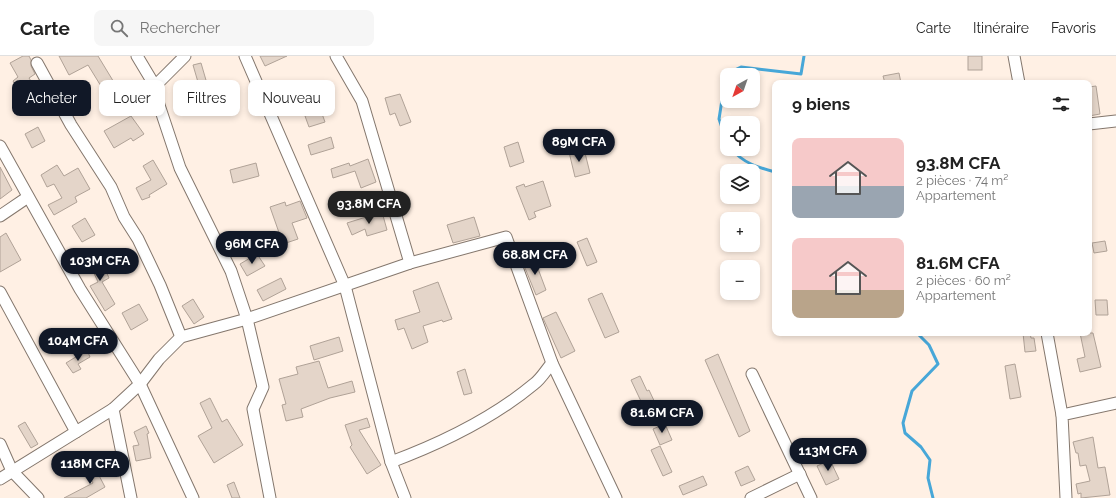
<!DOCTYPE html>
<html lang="fr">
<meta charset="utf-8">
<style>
body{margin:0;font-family:Raleway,sans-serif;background:#f6f6f6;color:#222;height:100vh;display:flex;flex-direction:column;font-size:15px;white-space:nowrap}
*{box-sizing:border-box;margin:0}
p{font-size:13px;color:#767676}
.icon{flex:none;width:22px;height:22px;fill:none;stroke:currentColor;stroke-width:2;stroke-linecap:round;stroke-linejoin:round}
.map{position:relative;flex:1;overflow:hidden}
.drawer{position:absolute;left:772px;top:24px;width:320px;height:256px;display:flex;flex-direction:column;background:#fff;border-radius:8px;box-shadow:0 2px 6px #0003}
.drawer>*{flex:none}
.banner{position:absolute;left:12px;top:24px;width:380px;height:36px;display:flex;gap:8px}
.needle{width:26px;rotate:220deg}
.tools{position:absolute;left:720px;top:12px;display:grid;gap:8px}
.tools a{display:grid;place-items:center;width:40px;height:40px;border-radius:8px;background:#fff;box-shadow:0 2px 6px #0003;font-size:20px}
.price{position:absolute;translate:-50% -34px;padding:0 9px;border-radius:14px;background:#111827;color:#fff;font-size:13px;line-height:26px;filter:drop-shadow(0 1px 2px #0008)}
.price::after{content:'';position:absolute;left:50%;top:24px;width:12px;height:9px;margin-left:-6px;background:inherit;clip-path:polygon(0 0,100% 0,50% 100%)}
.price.active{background:#222;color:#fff}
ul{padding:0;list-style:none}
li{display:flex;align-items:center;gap:12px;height:100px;padding:0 20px}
li span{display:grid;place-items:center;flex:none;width:112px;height:80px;border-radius:8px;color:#555}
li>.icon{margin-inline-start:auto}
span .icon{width:48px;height:48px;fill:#fffc;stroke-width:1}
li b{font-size:17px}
h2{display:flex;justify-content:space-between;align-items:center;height:48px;padding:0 20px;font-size:17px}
.tag{padding:0 14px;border-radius:8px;background:#fff;box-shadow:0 2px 6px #0003;font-size:14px;line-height:36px}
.tag.active{background:#111827;color:#fff}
header{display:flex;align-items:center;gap:24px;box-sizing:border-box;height:56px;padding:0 20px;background:#fff;border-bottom:1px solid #e0e0e0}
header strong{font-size:19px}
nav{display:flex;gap:22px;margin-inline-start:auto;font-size:14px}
.search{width:280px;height:36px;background:#f6f6f6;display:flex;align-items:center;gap:10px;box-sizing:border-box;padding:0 14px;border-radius:8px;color:#767676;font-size:15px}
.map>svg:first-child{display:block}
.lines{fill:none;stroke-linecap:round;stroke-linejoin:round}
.stream{stroke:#47a7d8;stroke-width:3}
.building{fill:#e4d5c9;stroke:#b0a297}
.street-casing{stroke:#84776d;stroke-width:13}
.street{stroke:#fff;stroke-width:11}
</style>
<header>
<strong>Carte</strong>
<div class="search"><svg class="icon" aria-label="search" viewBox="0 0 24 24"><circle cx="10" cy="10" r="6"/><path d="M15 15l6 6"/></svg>Rechercher</div>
<nav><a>Carte</a><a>Itinéraire</a><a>Favoris</a></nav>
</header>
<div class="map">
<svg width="1116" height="442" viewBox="0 0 1116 442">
<rect width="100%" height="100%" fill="#fff0e4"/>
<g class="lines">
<!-- stream -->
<g class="stream">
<polyline points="727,86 719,63 726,18 741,11 801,18 804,0"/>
<path d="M732,93C742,107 760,112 775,116"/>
<polyline points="917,277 929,289 938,308 912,335 903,367 905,377 921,391 930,404 928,422 933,442"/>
</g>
</g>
<!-- building -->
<g class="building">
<polygon points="23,0 29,0 31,4 31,10 35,18 29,22 38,36 24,44 13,25 18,21 10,7"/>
<polygon points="59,0 98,0 115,28 104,35 88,9 69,19"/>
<polygon points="260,0 287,0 265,10"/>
<rect x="968" y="0" width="14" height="14"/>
<polygon points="201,7 208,31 200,33 193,9"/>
<polygon points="899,17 901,27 885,27 883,20"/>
<polygon points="138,30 146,53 137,56 129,33"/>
<polygon points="1096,30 1100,58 1089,60 1089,31"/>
<polygon points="400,38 411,66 400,70 395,57 390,59 385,42"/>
<polygon points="321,55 325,66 309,71 305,60"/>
<polygon points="131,60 144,78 133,85 131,82 114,92 104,75"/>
<polygon points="38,71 45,85 32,92 25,78"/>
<polygon points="331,81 334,92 311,99 308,89"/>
<polygon points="518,86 524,106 510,111 504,91"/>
<polygon points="584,93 590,117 575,121 569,96"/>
<polygon points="368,103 376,126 361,132 355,115 333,122 331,113 349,107 350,110"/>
<polygon points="153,104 167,128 149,139 150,141 142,144 136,132 151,124 143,110"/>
<polygon points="256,107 259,120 233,127 230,114"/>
<polygon points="57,109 64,120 78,112 90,133 75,141 77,146 54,159 48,149 62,142 54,128 47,131 41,119"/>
<polygon points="0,111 12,134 0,143"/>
<polygon points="543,125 551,150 534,156 536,161 529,164 516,131 524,128 525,131"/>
<polygon points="300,145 307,162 292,167 298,183 283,188 270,151 285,146 286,150"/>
<polygon points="382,156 387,174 367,180 365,173 352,179 347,167"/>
<polygon points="474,161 480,180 453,187 447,169"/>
<polygon points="85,162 95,179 82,186 72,170"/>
<polygon points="6,177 21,204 0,216 0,181"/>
<polygon points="587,182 597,206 587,210 577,186"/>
<polygon points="1105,185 1107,195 1094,197 1092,187"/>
<polygon points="98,197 109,222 102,226 115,248 105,255 90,230 98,226 87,202"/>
<polygon points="257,198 265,210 247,220 240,208"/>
<polygon points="534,202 546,234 536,239 523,207"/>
<polygon points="281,222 286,233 263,245 257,234"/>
<polygon points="438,226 452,263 443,266 442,264 423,270 428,286 412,293 404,272 398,274 395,264 420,256 413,235"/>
<polygon points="602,237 619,276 605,282 588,243"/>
<polygon points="193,243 204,261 194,268 182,250"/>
<polygon points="1095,244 1107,244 1108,259 1096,259"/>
<polygon points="139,248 148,264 131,274 122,257"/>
<polygon points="556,256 575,295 561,302 543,262"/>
<polygon points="1023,277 1030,277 1031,282 1034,282 1036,295 1025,296"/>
<polygon points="1080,277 1093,277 1101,311 1080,316 1077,303 1085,301"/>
<polygon points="339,281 343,295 314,304 310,290"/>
<polygon points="87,294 90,301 78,308 81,313 73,317 66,307"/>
<polygon points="718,298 750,375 739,381 705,304"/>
<polygon points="319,305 328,332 352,325 355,336 330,342 301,353 303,361 286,365 282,349 286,348 279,323 298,318 296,311"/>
<polygon points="1015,308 1021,341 1010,343 1005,310"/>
<polygon points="465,313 472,337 464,339 457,316"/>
<polygon points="640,320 647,335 649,334 657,351 646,356 631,324"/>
<polygon points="210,342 222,366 227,363 243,389 214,407 198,380 212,372 200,347"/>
<polygon points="367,362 370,371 359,374 381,409 367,418 350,391 352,389 345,369"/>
<polygon points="25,366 38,388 31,392 18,370"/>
<polygon points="665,368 672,384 660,389 653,373"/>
<polygon points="146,370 149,377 147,378 151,402 136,405 133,390 139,389 134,376"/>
<polygon points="1093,381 1098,412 1105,411 1110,439 1081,442 1081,437 1078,438 1076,428 1090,425 1086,409 1080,410 1078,397 1076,397 1073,386"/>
<polygon points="660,390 672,416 663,420 651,394"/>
<polygon points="830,404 839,423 826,429 817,410"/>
<polygon points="93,408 105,431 86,442 64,442 93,427 85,412"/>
<polygon points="748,410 755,424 741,430 735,416"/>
<polygon points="703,420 707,429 683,439 679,430"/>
<polygon points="234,426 240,442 232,442 227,429"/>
</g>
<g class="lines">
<!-- street casing -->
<g class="street-casing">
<g id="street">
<polyline points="137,0 155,30 159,49 180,112 231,215 247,263 263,331 253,353 270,442"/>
<polyline points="245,0 345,230 391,406 405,442"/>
<polyline points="336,0 362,45 410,207"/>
<polyline points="1014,0 1019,27"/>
<polyline points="37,7 71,69 111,131 124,161 138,183 160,229 181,281"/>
<polyline points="155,30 185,0"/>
<polyline points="1089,68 1116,65"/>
<polyline points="0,90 80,233 140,328 193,442"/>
<polyline points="0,160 28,141"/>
<polyline points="0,236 76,376"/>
<polyline points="1047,277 1062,359"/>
<polyline points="752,318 811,442"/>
<polyline points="113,353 131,442"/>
<polyline points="0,388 12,415 38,442"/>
<path d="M391,406C442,387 492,363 534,328C541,323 546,314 552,307"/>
<polyline points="0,423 113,353 140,328 159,303 181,281 247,263 410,207 506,181 552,307 616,442"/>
<polyline points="751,442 800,418"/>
<polyline points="1066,442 1062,359 1116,347"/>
</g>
</g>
<!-- street -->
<use href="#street" class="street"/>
</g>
</svg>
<div class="tools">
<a><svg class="needle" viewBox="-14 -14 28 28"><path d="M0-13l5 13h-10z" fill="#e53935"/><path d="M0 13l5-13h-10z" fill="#767676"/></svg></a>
<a><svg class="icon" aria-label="locate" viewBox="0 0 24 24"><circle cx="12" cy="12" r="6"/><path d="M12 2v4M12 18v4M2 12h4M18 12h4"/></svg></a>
<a><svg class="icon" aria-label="layers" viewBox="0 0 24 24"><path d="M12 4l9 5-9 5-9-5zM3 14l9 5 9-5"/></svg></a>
<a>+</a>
<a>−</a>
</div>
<b class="price" style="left:579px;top:107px">89M CFA</b>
<b class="price active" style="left:369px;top:169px">93.8M CFA</b>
<b class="price" style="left:252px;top:209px">96M CFA</b>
<b class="price" style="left:535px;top:220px">68.8M CFA</b>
<b class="price" style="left:100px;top:226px">103M CFA</b>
<b class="price" style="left:78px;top:306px">104M CFA</b>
<b class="price" style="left:662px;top:378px">81.6M CFA</b>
<b class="price" style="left:828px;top:416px">113M CFA</b>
<b class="price" style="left:90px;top:429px">118M CFA</b>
<div class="banner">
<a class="tag active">Acheter</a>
<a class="tag">Louer</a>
<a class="tag">Filtres</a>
<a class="tag">Nouveau</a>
</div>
<section class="drawer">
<h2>9 biens<svg class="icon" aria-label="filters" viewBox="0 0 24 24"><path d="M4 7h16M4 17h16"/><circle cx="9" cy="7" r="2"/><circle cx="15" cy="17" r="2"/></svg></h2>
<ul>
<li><span style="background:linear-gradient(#f6c9c9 60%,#9aa5b1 0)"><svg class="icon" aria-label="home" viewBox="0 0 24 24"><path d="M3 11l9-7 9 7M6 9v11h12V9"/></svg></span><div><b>93.8M CFA</b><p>2 pièces · 74 m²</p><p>Appartement</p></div></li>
<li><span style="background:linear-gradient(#f6c9c9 65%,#b9a48a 0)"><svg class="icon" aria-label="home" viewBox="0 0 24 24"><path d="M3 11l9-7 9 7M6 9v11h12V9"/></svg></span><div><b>81.6M CFA</b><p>2 pièces · 60 m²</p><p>Appartement</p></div></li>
</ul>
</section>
</div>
